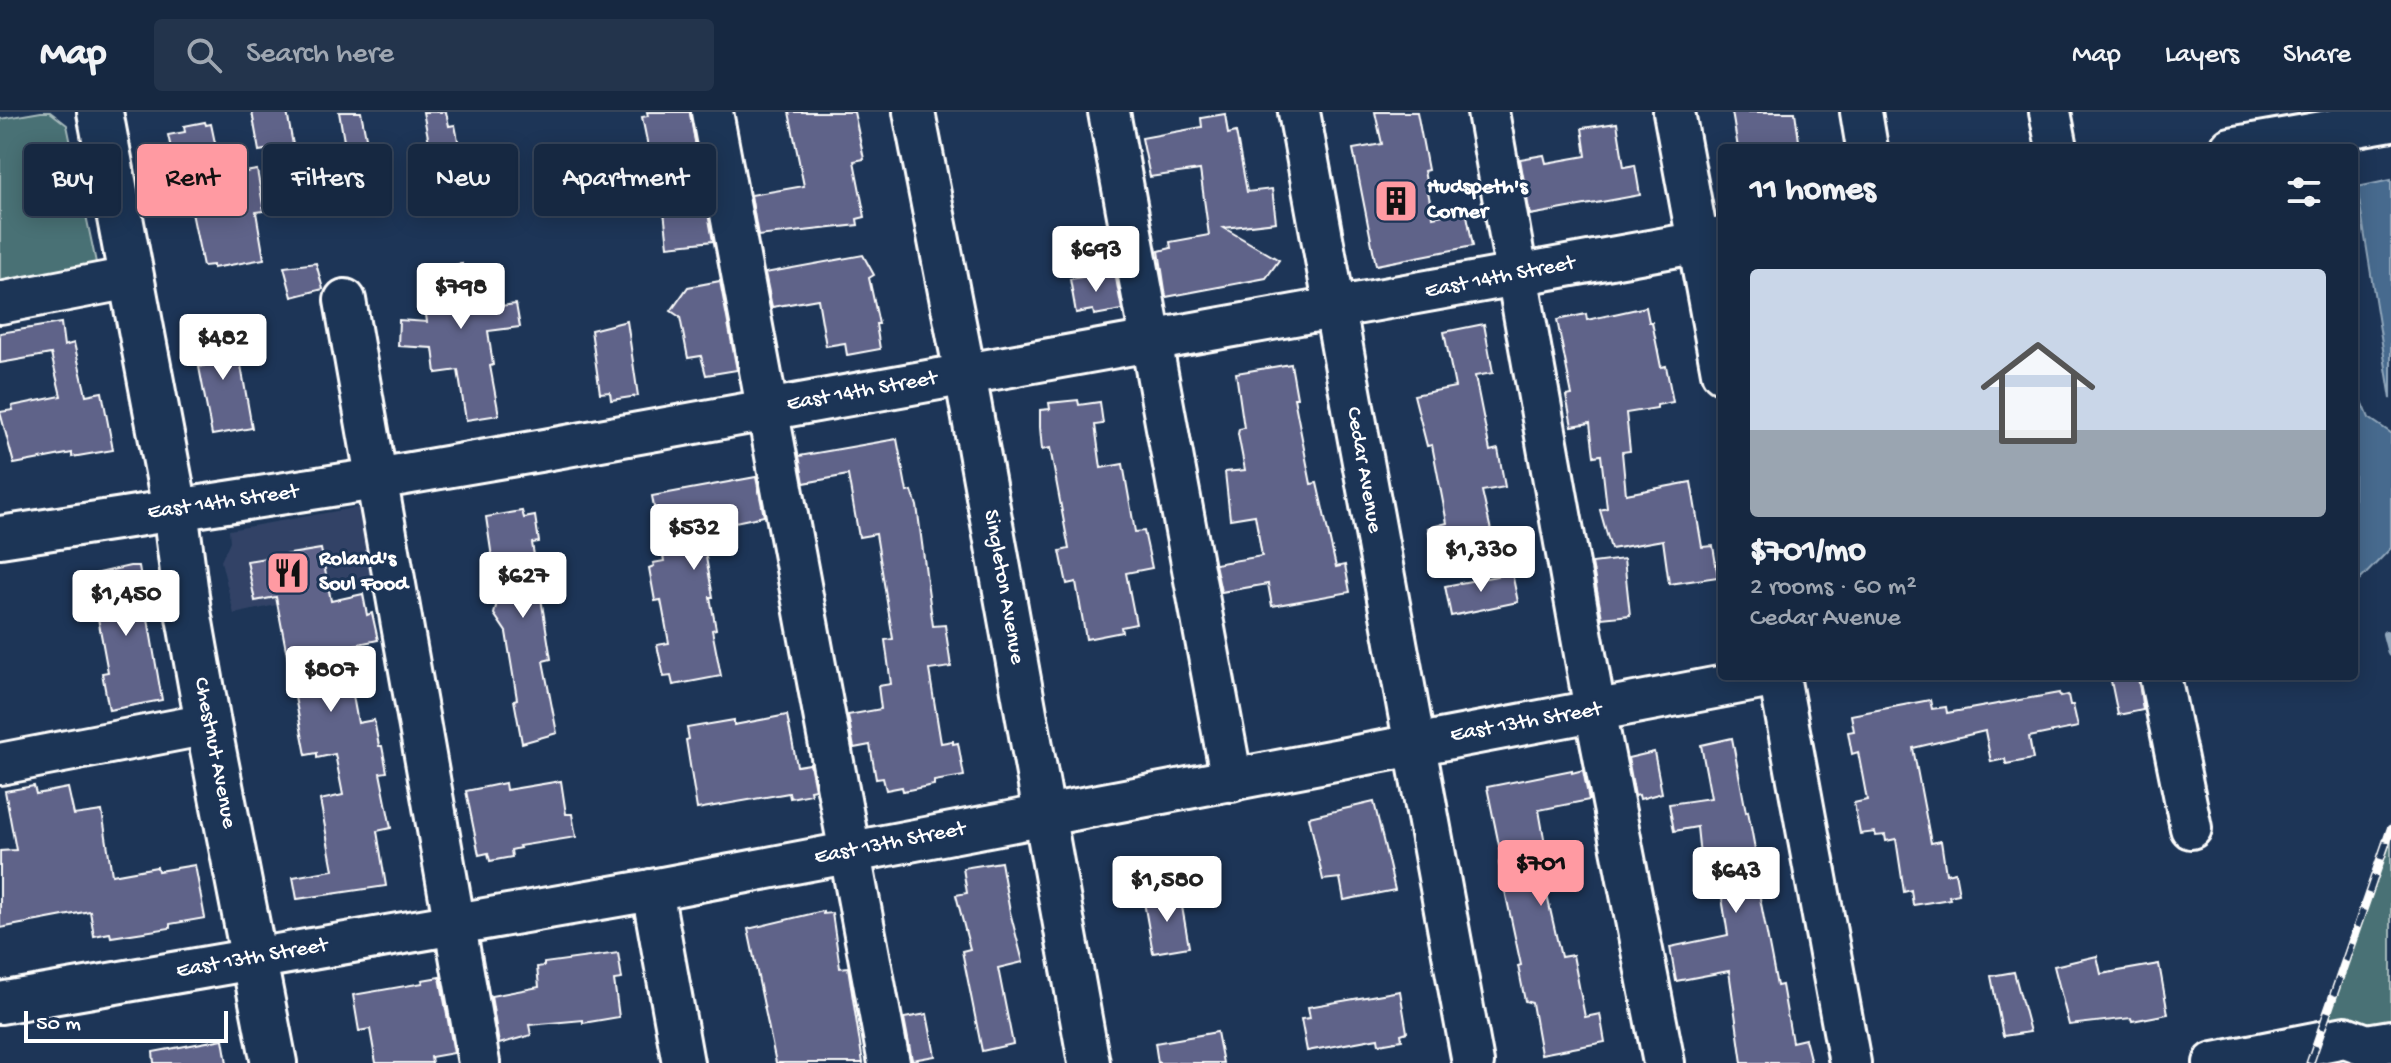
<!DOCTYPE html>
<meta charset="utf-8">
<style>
body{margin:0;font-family:"Gochi Hand",sans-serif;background:#23344c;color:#f1f3f6;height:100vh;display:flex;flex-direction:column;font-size:30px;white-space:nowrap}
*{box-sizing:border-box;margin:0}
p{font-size:26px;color:#9ea6b1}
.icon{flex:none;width:44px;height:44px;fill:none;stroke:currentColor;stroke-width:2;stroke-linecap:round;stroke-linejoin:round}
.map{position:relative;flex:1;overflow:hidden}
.panel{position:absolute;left:1718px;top:32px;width:640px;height:536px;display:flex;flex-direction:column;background:#162841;border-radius:8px;box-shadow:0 4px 20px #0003,0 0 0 2px #35445a}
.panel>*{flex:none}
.top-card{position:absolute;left:24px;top:32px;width:760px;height:72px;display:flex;gap:16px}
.scale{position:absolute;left:24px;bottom:20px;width:204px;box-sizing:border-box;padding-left:8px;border:4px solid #fff;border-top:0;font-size:22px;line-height:28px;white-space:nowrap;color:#fff;-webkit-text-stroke:6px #1d3557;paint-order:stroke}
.price{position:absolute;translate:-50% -68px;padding:0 18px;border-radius:8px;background:#fff;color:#222;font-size:26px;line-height:52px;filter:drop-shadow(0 2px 4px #0008)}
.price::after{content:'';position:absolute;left:50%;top:48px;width:24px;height:18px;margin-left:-12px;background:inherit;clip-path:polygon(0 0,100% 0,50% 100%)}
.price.selected{background:#ff9aa2;color:#111}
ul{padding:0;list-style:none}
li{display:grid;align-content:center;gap:16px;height:424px;padding:0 32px}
li span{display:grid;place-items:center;height:248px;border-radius:8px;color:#555}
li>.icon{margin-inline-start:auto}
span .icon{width:144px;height:144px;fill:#fffc;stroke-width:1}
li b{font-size:34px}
h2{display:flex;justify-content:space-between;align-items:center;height:96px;padding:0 32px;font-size:34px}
.tag{padding:0 28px;border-radius:8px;background:#162841;box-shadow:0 4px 20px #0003,0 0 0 2px #35445a;font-size:28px;line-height:72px}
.tag.selected{background:#ff9aa2;color:#111}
header{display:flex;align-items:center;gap:48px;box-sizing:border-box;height:112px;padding:0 40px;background:#162841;border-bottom:2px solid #35445a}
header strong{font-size:38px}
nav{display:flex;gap:44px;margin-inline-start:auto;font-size:28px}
.search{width:560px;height:72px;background:#23344c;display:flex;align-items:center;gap:20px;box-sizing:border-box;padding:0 28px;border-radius:8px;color:#9ea6b1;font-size:30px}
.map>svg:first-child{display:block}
.built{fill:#314366}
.green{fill:#497175;stroke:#a4b8ba;stroke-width:2}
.water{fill:#466b8e;stroke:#90a6bb;stroke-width:2}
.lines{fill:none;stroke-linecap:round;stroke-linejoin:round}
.stream{stroke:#90a6bb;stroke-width:8}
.building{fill:#5f6389;stroke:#fff;stroke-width:2}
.minor-casing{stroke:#fff;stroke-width:46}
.major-casing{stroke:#fff;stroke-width:50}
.minor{stroke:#1d3557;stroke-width:40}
.major{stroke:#1d3557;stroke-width:44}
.rail-casing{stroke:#fff;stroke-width:9}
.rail{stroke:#1d3557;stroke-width:6;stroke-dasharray:18;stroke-linecap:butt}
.labels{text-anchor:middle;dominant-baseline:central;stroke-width:6;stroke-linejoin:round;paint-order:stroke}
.poi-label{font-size:22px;font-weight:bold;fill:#fff;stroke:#1d3557;text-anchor:start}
.street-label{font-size:22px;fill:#fff;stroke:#1d3557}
</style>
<header>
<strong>Map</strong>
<div class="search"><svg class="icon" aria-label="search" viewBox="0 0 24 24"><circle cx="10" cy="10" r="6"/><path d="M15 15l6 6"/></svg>Search here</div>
<nav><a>Map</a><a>Layers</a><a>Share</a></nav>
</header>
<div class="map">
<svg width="2391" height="951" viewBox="0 0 2391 951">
<rect width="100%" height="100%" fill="#1d3557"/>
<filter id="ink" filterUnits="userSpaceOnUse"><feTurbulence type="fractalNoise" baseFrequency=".0125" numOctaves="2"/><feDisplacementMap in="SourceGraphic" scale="16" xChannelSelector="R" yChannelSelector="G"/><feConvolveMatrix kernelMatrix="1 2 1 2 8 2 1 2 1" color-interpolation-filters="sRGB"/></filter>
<g filter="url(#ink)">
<!-- built -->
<polygon class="built" points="365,394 383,470 234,502 221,449 230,429 229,418"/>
<!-- green -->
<g class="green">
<polygon points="41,0 50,0 67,13 99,165 0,184 0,7"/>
<polygon points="2391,724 2391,917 2318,929"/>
</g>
<!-- water -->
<g class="water">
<polygon points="2391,68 2391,287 2357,75"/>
<polygon points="2354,276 2357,277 2369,306 2391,321 2391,436 2354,474"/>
</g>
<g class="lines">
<!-- stream -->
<polyline class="stream" points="2386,522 2391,541"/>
</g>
<!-- building -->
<g class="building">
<polygon points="252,0 287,0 293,33 259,39"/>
<polygon points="339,0 361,0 375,72 381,72 386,96 346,103 342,77 345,77 337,30 344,29"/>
<polygon points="423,0 446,0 449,14 455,13 464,59 467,59 472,84 470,87 434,94 428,67 436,65"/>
<polygon points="647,0 690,0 713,129 668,134 662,82 658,83 642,5 648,4"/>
<polygon points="789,0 854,0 864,47 854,49 865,105 857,107 858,113 758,124 751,83 804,74"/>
<polygon points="1375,0 1417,0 1428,58 1424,59 1433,105 1466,98 1473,134 1376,153 1353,37 1382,32"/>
<polygon points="1732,0 1795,0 1800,36 1738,36"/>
<polygon points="1225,2 1228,22 1236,20 1247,80 1272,77 1276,110 1224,116 1279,148 1266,166 1166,185 1159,139 1171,136 1170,130 1209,123 1200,58 1150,65 1142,26 1202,15 1201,6"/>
<polygon points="205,10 206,13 211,12 222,64 257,58 264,99 256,100 264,147 213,156 213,153 203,154 182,52 175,54 168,23 185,20 184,14"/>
<polygon points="1617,11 1624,55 1635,53 1640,83 1530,103 1520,47 1544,43 1546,51 1586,44 1582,16"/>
<polygon points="863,143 874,163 869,166 879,212 876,212 880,237 847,243 845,231 826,234 818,187 772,195 765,161"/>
<polygon points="316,151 323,177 292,185 284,155"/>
<polygon points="462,152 462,156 487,153 492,195 516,192 520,215 488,219 493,253 490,254 499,303 466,308 458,258 436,261 433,236 398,234 399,208 427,210 420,158"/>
<polygon points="1107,161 1115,161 1122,198 1094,203 1093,198 1076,201 1070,167"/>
<polygon points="720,169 737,258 706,263 701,244 688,246 680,205 671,199 688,175"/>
<polygon points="1646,195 1649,210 1652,210 1661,255 1666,254 1673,290 1657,293 1657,296 1626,301 1630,339 1622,340 1626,382 1691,370 1702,435 1713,434 1718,465 1669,472 1663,428 1611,437 1600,398 1607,396 1601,343 1594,344 1590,311 1572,314 1566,284 1572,283 1557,208 1586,202 1587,208"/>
<polygon points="627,209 638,284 611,288 610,280 600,281 591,218"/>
<polygon points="61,211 64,234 74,231 86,283 102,280 113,338 72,345 72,341 14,352 0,300 13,298 12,294 61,284 51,242 0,251 0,221"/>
<polygon points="1484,212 1493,261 1475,264 1490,339 1498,337 1505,375 1482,379 1492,423 1433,438 1428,416 1447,411 1432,333 1427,334 1414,283 1455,275 1444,220"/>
<polygon points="229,213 236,248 240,248 252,316 212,323 199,255 204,254 197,219"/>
<polygon points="1291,252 1297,286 1294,286 1311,372 1317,371 1336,455 1345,453 1350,480 1272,494 1268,472 1221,480 1215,452 1262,444 1255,403 1230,407 1225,360 1245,358 1238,322 1239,317 1244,316 1236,261"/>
<polygon points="1078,288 1079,293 1100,290 1103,312 1095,313 1101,356 1123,352 1135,420 1144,419 1152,456 1126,461 1136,512 1121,515 1122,520 1086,527 1076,470 1067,472 1060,439 1069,437 1050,336 1042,338 1040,315 1040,298 1050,297 1049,291"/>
<polygon points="897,327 907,380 912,379 917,394 933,514 945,513 951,555 929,558 941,631 953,629 953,632 958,631 964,664 934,669 934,673 903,679 902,675 886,678 883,666 876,667 870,633 854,636 848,603 881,597 878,574 891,572 885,528 893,527 876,422 859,425 848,363 804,371 799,344"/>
<polygon points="756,365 764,404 701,417 713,485 710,485 716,517 712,518 721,564 673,573 671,564 664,565 657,533 669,531 661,488 655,489 649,456 654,454 653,451 664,449 652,384"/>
<polygon points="522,399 524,406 535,404 539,430 532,431 551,547 543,549 557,621 522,631 514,588 517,587 506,520 494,502 505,458 494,459 486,405"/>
<polygon points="321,437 331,489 363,482 367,503 372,501 378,528 344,535 358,611 374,608 379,634 382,634 387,660 380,661 391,716 377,719 386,774 297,787 293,765 333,758 320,688 343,683 335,642 317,646 317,641 306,643 276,485 255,489 247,449"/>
<polygon points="1624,447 1630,503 1602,506 1592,451"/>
<polygon points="130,454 139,454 162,588 109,598 102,561 108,560 90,463"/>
<polygon points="1512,461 1518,490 1451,504 1445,474"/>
<polygon points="2110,564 2138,564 2143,598 2118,603"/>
<polygon points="2059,581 2060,585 2068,583 2070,593 2073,593 2078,615 2029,625 2033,647 2006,652 2005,647 1991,650 1985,619 1913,636 1931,731 1941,729 1946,762 1955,760 1959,782 1949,784 1950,787 1913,793 1911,778 1904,780 1896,727 1886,729 1885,723 1876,724 1875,720 1860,722 1854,691 1867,688 1858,640 1852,642 1848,620 1854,619 1851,603 1930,588 1932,597 1946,595 1947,601"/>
<polygon points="787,603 797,654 810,652 815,677 810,678 811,682 790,686 789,681 697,697 686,628 689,627 687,616 734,608 734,613"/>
<polygon points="1732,626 1746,700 1748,699 1762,775 1758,776 1777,874 1782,873 1792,930 1805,927 1811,951 1742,951 1729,859 1676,869 1670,835 1728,823 1718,761 1702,763 1697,715 1674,719 1669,692 1711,686 1701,633"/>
<polygon points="1654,640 1662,681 1640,687 1639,683 1635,684 1628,646"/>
<polygon points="1572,658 1572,661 1583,658 1589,688 1539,698 1551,766 1543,766 1561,845 1573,843 1585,905 1600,902 1605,930 1541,942 1532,891 1525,889 1518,854 1521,853 1499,751 1501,743 1487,675"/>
<polygon points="561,669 566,702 572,702 576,725 519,734 520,736 511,738 512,745 490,749 488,741 479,743 466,679 505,671 506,678"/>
<polygon points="34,674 36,682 68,676 74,703 102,699 112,763 157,755 158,759 195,753 205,806 170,812 170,816 111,825 110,821 94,824 90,799 0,816 0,739 16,738 5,679"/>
<polygon points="1374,690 1395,778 1344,788 1340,766 1323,768 1309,705"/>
<polygon points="1001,750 1010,800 1023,850 998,856 1013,932 982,939 962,839 970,837 956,783 967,781 963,756"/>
<polygon points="1180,783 1189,835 1153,841 1144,790"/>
<polygon points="823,799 823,802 832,801 840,856 848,855 863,951 776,951 748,817"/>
<polygon points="618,841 622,867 614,868 619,905 583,911 583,908 529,913 531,923 499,932 491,884 539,875 537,855 544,854 544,851"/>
<polygon points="2097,844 2101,862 2159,852 2168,902 2132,909 2131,906 2069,913 2054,854"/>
<polygon points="2014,860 2030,920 2003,924 1991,864"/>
<polygon points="440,865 454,941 431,945 432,951 376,951 370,917 359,919 353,883 423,871 422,868"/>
<polygon points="1400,879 1407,920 1401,922 1402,928 1379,932 1378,926 1307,939 1301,907 1310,906 1308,895"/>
<polygon points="927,902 935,944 912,948 904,906"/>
<polygon points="1217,920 1223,951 1158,951 1155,931"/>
<polygon points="223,927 227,951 154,951 153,940"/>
</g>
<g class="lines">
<!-- minor casing -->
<g class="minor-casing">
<g id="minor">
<polyline points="712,0 889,951"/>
<polyline points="914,0 965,262 1089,951"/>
<polyline points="1109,0 1232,669"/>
<polyline points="1299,0 1473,951"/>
<polyline points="1488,0 1595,598 1664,951"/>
<polyline points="1674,0 1722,260"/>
<polyline points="1861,0 1867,36"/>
<polyline points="2050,0 2057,36"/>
<polyline points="2231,36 2391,8"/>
<polyline points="345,188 479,951"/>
<polyline points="0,191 130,166"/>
<polyline points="0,425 376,367 539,339 1722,126"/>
<polyline points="1779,564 1850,951"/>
<polyline points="2160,564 2191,716"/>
<polyline points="0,652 208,612"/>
<polyline points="652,778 683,951"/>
<polyline points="0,891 652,778 1777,564"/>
<polyline points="2214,951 2345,925 2367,933 2391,929"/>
</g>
</g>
<!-- major casing -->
<g class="major-casing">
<polyline id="major" points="100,0 175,397 188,499 208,612 274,951"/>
</g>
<!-- minor -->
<use href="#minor" class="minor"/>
<!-- major -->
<use href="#major" class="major"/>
<!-- rail casing -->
<g class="rail-casing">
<polyline id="rail" points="2310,951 2391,717"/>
</g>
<!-- rail -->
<use href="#rail" class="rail"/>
</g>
</g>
<!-- icons -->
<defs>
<g id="building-square" transform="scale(2.3)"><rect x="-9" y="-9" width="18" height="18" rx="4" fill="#ff9aa2" stroke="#1d3557"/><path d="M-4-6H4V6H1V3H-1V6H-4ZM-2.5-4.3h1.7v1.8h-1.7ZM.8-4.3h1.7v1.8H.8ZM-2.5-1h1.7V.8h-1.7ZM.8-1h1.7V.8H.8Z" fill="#111"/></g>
<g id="restaurant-square" transform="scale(2.3)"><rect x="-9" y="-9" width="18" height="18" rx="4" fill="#ff9aa2" stroke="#1d3557"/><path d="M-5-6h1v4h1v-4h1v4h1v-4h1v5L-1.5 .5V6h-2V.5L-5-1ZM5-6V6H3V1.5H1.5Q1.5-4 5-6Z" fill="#111"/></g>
</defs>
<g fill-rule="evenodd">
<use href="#building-square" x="1396" y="89"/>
<use href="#restaurant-square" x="288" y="461"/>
</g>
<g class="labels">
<!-- poi labels -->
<g class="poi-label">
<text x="1427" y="76">Hudspeth's<tspan x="1427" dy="25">Corner</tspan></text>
<text x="319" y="448">Roland's<tspan x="319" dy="25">Soul Food</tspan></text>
</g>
<!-- street labels -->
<g class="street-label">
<text transform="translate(1500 166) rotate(-11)">East 14th Street</text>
<text transform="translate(862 280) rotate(-10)">East 14th Street</text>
<text transform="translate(1363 358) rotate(80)">Cedar Avenue</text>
<text transform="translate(223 391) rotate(-8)">East 14th Street</text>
<text transform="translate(1003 475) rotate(80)">Singleton Avenue</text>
<text transform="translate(1526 611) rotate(-10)">East 13th Street</text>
<text transform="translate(214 641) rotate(79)">Chestnut Avenue</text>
<text transform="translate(890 732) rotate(-11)">East 13th Street</text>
<text transform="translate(252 847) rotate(-10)">East 13th Street</text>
</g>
</g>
</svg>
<div class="scale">50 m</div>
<b class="price" style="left:1096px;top:182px">$693</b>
<b class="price" style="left:461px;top:219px">$798</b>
<b class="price" style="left:223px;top:270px">$482</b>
<b class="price" style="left:694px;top:460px">$532</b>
<b class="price" style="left:1481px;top:482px">$1,330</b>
<b class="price" style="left:523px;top:508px">$627</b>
<b class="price" style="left:126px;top:526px">$1,450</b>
<b class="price" style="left:331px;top:602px">$807</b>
<b class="price selected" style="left:1541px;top:796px">$701</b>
<b class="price" style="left:1736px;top:803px">$643</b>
<b class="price" style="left:1167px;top:812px">$1,580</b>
<div class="top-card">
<a class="tag">Buy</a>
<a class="tag selected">Rent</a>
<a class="tag">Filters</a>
<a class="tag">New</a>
<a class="tag">Apartment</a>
</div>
<section class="panel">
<h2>11 homes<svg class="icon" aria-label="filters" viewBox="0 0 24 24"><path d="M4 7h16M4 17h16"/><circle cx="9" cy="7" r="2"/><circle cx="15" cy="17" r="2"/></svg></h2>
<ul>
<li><span style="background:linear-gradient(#c9d6e8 65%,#9aa5b1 0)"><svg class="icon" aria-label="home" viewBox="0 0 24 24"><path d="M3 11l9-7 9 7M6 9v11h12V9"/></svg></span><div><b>$701/mo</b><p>2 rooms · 60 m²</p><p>Cedar Avenue</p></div></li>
</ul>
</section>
</div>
